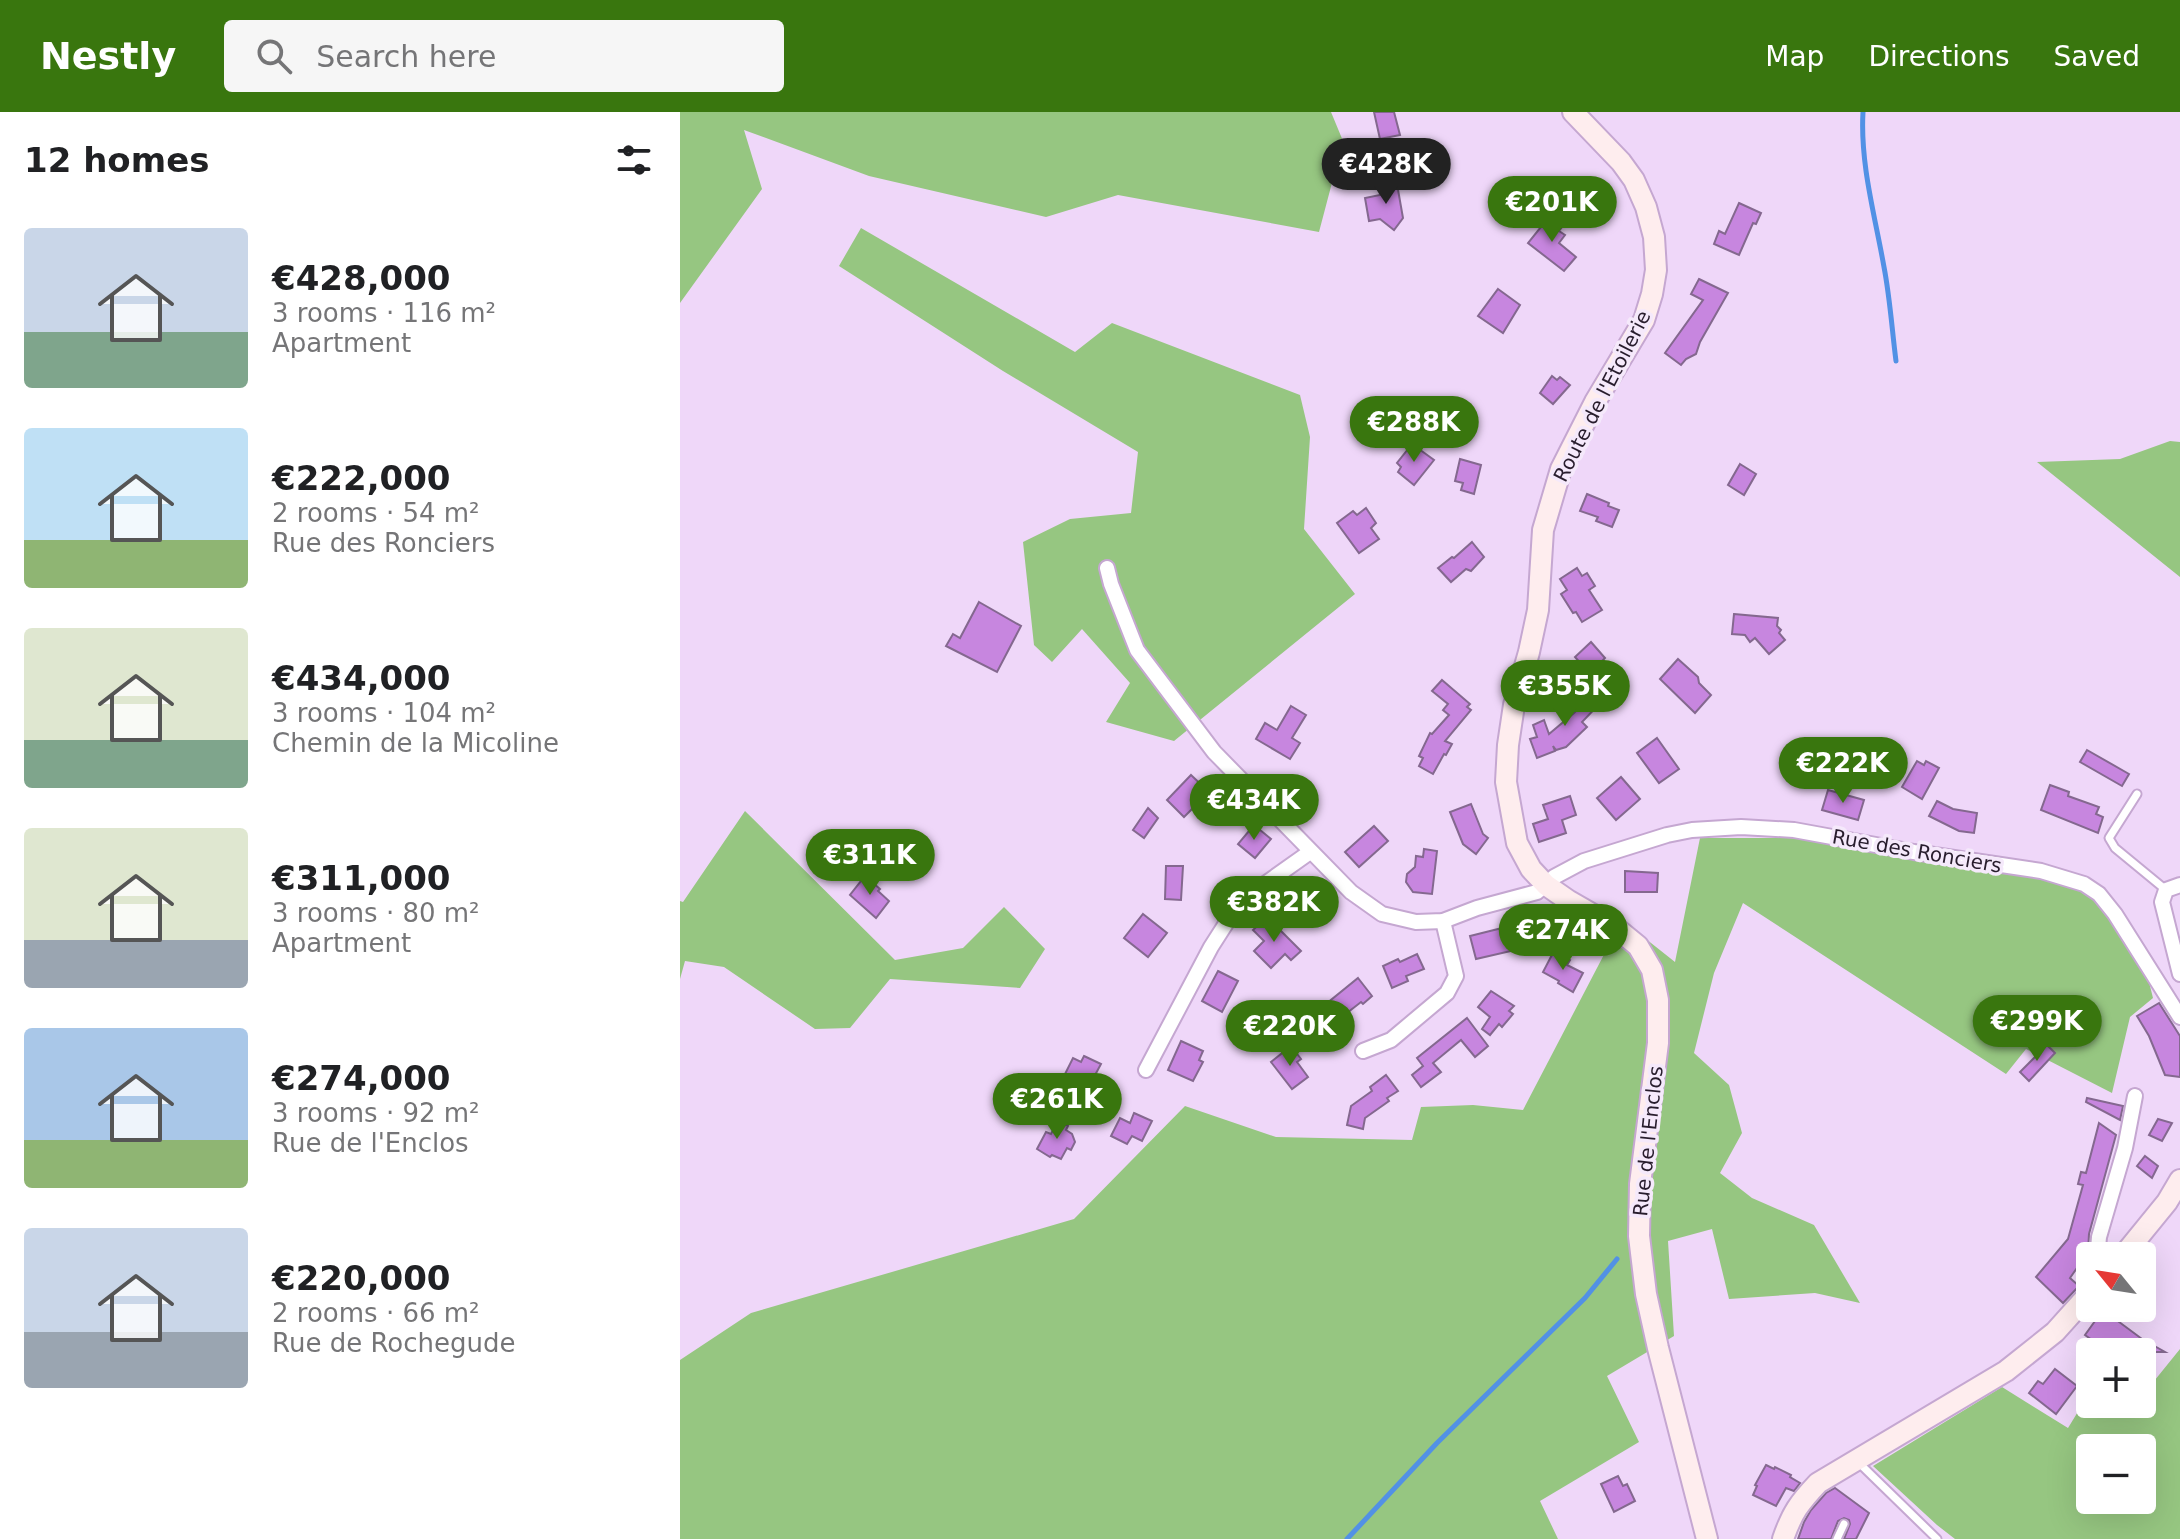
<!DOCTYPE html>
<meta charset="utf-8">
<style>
body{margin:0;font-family:"DejaVu Sans",sans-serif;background:#f6f6f6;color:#202124;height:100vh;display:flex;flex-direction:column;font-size:30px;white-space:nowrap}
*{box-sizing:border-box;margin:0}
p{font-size:26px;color:#757577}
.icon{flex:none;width:44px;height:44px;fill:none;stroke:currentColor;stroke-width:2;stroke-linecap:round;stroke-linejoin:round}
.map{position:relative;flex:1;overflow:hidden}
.details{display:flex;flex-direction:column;background:#fff;width:680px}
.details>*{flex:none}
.needle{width:52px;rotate:300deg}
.buttons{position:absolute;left:1396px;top:1130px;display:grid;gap:16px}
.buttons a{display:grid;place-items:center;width:80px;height:80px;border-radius:8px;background:#fff;box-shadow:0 8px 32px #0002;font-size:40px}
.price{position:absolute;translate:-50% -68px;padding:0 18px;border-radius:28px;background:#39760e;color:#fff;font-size:26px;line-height:52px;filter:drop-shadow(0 2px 4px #0008)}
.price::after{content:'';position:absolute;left:50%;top:48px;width:24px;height:18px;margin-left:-12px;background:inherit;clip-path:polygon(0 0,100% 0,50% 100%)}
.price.on{background:#222;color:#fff}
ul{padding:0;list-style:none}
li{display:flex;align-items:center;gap:24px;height:200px;padding:0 24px}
li span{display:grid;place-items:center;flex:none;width:224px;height:160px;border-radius:8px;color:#555}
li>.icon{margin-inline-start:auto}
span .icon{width:96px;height:96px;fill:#fffc;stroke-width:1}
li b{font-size:34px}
h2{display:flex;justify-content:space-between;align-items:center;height:96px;padding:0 24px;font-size:34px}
header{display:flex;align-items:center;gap:48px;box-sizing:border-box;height:112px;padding:0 40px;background:#39760e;color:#fff}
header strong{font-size:38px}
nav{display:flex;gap:44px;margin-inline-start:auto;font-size:28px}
.search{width:560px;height:72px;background:#f6f6f6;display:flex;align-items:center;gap:20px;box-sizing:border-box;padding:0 28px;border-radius:8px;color:#757577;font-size:30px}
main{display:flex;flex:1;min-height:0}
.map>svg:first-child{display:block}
.green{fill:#96c681;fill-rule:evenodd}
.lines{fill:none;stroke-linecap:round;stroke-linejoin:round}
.stream{stroke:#5291e5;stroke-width:5}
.building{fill:#c786df;stroke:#84688f;stroke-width:2}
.lane-casing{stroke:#c5a7d1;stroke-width:11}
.street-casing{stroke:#c5a7d1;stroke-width:18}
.secondary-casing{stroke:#c5a7d1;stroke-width:24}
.lane{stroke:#fff;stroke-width:7}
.street{stroke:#fff;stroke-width:14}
.secondary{stroke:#feedee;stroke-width:20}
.labels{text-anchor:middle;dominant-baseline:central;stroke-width:7;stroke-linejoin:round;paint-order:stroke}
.street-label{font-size:20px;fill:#281d2d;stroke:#f5e9fb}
</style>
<header>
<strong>Nestly</strong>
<div class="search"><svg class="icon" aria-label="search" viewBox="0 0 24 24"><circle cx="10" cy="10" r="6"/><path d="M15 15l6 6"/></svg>Search here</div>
<nav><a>Map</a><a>Directions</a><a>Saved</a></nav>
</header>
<main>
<section class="details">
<h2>12 homes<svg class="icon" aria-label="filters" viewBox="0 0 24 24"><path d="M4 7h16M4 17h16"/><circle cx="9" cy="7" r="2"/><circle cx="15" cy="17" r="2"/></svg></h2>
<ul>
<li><span style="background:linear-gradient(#c9d6e8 65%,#7fa58c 0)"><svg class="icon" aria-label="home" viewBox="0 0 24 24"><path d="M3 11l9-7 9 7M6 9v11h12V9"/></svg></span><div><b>€428,000</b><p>3 rooms · 116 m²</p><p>Apartment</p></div></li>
<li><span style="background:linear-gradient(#bfe0f5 70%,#8fb573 0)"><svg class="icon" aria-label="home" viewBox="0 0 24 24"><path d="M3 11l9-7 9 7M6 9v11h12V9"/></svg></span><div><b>€222,000</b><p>2 rooms · 54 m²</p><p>Rue des Ronciers</p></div></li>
<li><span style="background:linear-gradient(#dfe7d0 70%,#7fa58c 0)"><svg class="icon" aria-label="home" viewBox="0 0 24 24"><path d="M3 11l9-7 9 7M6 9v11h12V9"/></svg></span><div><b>€434,000</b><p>3 rooms · 104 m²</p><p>Chemin de la Micoline</p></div></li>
<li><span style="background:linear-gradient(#dfe7d0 70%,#9aa5b1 0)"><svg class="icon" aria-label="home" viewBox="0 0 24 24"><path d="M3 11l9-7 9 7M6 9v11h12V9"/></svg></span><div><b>€311,000</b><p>3 rooms · 80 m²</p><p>Apartment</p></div></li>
<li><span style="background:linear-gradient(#a9c7e8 70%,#8fb573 0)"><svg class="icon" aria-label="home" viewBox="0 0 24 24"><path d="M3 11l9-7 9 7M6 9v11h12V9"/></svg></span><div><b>€274,000</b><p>3 rooms · 92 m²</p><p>Rue de l'Enclos</p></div></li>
<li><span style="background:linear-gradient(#c9d6e8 65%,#9aa5b1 0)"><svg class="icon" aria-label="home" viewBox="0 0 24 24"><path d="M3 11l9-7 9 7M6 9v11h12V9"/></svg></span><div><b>€220,000</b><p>2 rooms · 66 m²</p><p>Rue de Rochegude</p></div></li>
</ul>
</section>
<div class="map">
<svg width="1500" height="1427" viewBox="0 0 1500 1427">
<rect width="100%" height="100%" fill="#efd7f9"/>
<!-- green -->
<g class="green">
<polygon points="0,0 651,0 663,29 639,120 438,83 366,105 189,64 64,18 82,77 0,191"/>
<polygon points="181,116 395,240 432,211 620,283 630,325 624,417 675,482 494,629 426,610 450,571 402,517 372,550 354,533 343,430 390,407 451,401 458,340 323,259 159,154"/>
<polygon points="1490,329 1500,330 1500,465 1357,350 1440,347"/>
<polygon points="65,699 215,848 283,836 324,795 365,837 340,876 210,867 170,916 135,917 44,855 5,849 0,867 0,789 3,790"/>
<polygon points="1020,726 1118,726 1363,764 1414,785 1468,866 1473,886 1450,905 1432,981 1346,937 1326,962 1063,791 1034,861 1014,941 1049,973 1062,1021 1040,1061 1072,1086 1134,1113 1180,1191 1135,1181 1049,1187 1032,1117 988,1129 994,1224 927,1264 959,1330 860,1389 878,1427 0,1427 0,1248 71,1201 394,1107 505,994 596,1025 732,1028 741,995 793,993 843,998 942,808 995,850"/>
<path d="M1500,1237V1427H1275L1257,1413L1193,1354L1322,1275L1388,1316L1410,1280V1292H1462V1284ZM1410,1336H1462V1388H1410Z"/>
</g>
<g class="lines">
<!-- stream -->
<g class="stream">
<path d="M1183,0C1180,52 1195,104 1204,155C1210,186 1212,218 1216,249"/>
<polyline points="667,1427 757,1331 905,1186 937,1147"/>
</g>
</g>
<!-- building -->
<g class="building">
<polygon points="694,0 714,0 720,23 700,27"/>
<polygon points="717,72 723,106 714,118 700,107 689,109 685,86 700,83 699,75"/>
<polygon points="1059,91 1081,101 1076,112 1073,111 1059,143 1034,132 1039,119 1045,122"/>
<polygon points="869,105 882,115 879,119 885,123 879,131 896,145 884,159 848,131"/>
<polygon points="1019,167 1048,181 1020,230 1016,242 1006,247 1001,253 985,241 1023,188 1011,182"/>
<polygon points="818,177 840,193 823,221 798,204"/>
<polygon points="872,264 877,268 880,265 890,273 873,292 860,281"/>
<polygon points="732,332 754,348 734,373 718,360 721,355 717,351"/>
<polygon points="780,347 801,353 794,382 781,378 783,371 775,369"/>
<polygon points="1060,352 1076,362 1064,383 1048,373"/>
<polygon points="907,382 929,391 928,394 939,398 932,415 916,409 918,405 900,399"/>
<polygon points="686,396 696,411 691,416 699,427 679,441 657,411 673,399 677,403"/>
<polygon points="792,430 804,445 791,459 786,457 771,470 758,456 772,445 774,446"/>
<polygon points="897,456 902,464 907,461 915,474 909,478 922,498 902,510 896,500 893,501 881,482 887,478 880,467"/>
<polygon points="299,490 341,514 317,560 266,534 273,522 280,526"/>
<polygon points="1054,502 1098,506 1097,514 1101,518 1099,521 1105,528 1089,542 1075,526 1070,530 1065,523 1052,522"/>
<polygon points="911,530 925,546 923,548 932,559 918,571 895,545"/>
<polygon points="998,547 1018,565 1019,571 1031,583 1015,601 980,567"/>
<polygon points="762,568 790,592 787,595 791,598 765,629 772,632 766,643 764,642 753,662 739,654 743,646 739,644 750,621 752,622 769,603 763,598 768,592 752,579"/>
<polygon points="919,576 927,584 902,610 907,615 886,635 876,638 873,634 875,639 857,646 850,627 857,625 853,613 864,608 869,622 894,601"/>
<polygon points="611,594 626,603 612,626 620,631 610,647 576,627 585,611 597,618"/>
<polygon points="977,626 999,657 979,671 957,641"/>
<polygon points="1407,638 1449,662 1442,674 1400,650"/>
<polygon points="1237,649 1244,653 1246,649 1259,656 1242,687 1222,675"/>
<polygon points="511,663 529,680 504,705 487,688"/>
<polygon points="941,665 960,687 936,708 917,686"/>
<polygon points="1370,673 1389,680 1388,684 1419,695 1416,702 1423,705 1418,721 1361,698"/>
<polygon points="1148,678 1184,688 1178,708 1142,698"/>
<polygon points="890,684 896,703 882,708 886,721 859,730 853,712 868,707 863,693"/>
<polygon points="1257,689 1273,697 1297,701 1294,721 1279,719 1249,704"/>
<polygon points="791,692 803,722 808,726 796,742 783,732 770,700"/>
<polygon points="468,696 478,706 464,726 453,718"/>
<polygon points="574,713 591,727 575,746 558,732"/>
<polygon points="694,714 708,729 679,755 665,740"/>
<polygon points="744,737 757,739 752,782 733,780 726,770 727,762 735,755 736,744 743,745"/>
<polygon points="486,754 503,754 501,788 485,787"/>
<polygon points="945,759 978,761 977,780 945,780"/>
<polygon points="185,764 200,777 198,779 209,789 196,806 170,783"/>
<polygon points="463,802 487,821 468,845 444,826"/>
<polygon points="587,805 621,839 611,848 605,842 591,856 574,839 584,829 573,818"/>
<polygon points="842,811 848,835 796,847 790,824"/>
<polygon points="874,839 890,848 887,853 903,861 893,880 878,871 879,869 863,860"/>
<polygon points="737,842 744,857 726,864 728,869 712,876 703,854 718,847 720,850"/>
<polygon points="538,859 558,869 542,900 522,889"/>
<polygon points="678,866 692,884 683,892 681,890 658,908 646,892"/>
<polygon points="811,879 834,894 829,899 833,902 822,915 819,912 810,923 802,917 810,905 798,895"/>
<polygon points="1479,891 1500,924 1500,965 1485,963 1469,924 1457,904"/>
<polygon points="787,906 808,934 795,945 781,928 753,951 761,960 741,975 732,963 743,954 737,946"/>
<polygon points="501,929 523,939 519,948 523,950 513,969 488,958"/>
<polygon points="1367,933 1375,941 1349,969 1340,960"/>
<polygon points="611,934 621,947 617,950 628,965 612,977 591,950"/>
<polygon points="404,944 421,952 414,965 415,972 411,981 399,975 394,984 378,976 393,946 401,950"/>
<polygon points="706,963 718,979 707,986 709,989 685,1006 683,1017 667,1013 671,994 692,979 690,975"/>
<polygon points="1407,986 1443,994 1440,1008 1406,990"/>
<polygon points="454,1001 472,1009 462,1029 452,1024 447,1032 431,1024 440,1006 450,1011"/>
<polygon points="1478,1007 1492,1011 1482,1029 1469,1023"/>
<polygon points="378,1008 388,1014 386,1018 392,1022 395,1030 391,1038 387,1036 381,1047 372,1043 370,1045 357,1037 366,1020 371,1022"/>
<polygon points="1419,1011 1436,1023 1409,1122 1408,1140 1390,1166 1399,1174 1383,1191 1356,1165 1388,1127 1403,1073 1398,1072 1401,1060 1406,1061"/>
<polygon points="1465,1044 1478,1054 1472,1066 1457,1054"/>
<polygon points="1423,1198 1462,1227 1485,1240 1475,1240 1462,1257 1462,1240 1429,1240 1405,1223"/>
<polygon points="1375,1257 1397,1274 1376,1302 1349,1281 1358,1269 1363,1272"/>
<polygon points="1086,1353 1094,1357 1095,1355 1111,1363 1110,1365 1120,1371 1114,1379 1106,1376 1096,1394 1073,1383 1077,1374 1075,1373"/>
<polygon points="938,1364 943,1374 947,1372 955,1389 934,1400 921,1372"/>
<polygon points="1155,1376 1189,1401 1176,1427 1164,1427 1170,1412 1169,1408 1164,1406 1158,1409 1151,1427 1118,1427 1124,1410 1131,1398 1146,1381"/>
</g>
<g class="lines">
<!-- lane casing -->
<g class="lane-casing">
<g id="lane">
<polyline points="1457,682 1429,726 1435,736 1486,778"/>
<polyline points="1178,1350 1257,1427"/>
<polyline points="1157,1427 1164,1412"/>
</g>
</g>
<!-- street casing -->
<g class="street-casing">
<g id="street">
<polyline points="427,456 431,472 457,538 534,640 671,780 702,802 736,810 763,809 797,796 857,780 874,765 904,749 987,723 1012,718 1061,715 1114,718 1234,740 1361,759 1404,772 1419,782 1435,802 1500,905"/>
<polyline points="1500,773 1486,778 1482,790 1500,862"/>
<polyline points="683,939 711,928 767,881 776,864 763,809"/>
<polyline points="466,958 531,835 554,799 568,784 630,740"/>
<polyline points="1420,1144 1418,1137 1419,1125 1445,1036 1455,984"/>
</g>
</g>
<!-- secondary casing -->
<g class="secondary-casing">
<g id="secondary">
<polyline points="893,0 941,50 954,68 966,95 974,125 976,158 972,182 964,208 915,290 881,357 863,418 858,498 849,540 834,593 828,633 826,670 837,731 851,757 866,773 889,789 936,816 958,834 972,858 978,888 978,931 960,1072 959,1124 966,1182 978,1236 1027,1427"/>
<polyline points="1443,1144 1487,1090 1500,1068"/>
<path d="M1103,1427C1112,1401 1119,1391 1138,1371L1326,1259L1375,1220L1410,1181"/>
</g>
</g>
<!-- lane -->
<use href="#lane" class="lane"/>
<!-- street -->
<use href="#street" class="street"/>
<!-- secondary -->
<use href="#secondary" class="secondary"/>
</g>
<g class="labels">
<!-- street labels -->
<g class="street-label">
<text transform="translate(922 284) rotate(-63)">Route de l'Etoilerie</text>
<text transform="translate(1237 739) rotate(10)">Rue des Ronciers</text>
<text transform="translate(968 1029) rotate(-84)">Rue de l'Enclos</text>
</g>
</g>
</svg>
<div class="buttons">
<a><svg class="needle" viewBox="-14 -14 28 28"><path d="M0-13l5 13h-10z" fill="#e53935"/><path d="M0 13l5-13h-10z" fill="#757577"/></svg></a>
<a>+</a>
<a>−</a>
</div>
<b class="price on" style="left:706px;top:94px">€428K</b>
<b class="price" style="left:872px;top:132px">€201K</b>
<b class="price" style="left:734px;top:352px">€288K</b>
<b class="price" style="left:885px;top:616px">€355K</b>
<b class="price" style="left:1163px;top:693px">€222K</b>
<b class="price" style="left:574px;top:730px">€434K</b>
<b class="price" style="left:190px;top:785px">€311K</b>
<b class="price" style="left:594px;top:832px">€382K</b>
<b class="price" style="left:883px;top:860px">€274K</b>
<b class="price" style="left:1357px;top:951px">€299K</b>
<b class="price" style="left:610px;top:956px">€220K</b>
<b class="price" style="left:377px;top:1029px">€261K</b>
</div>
</main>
